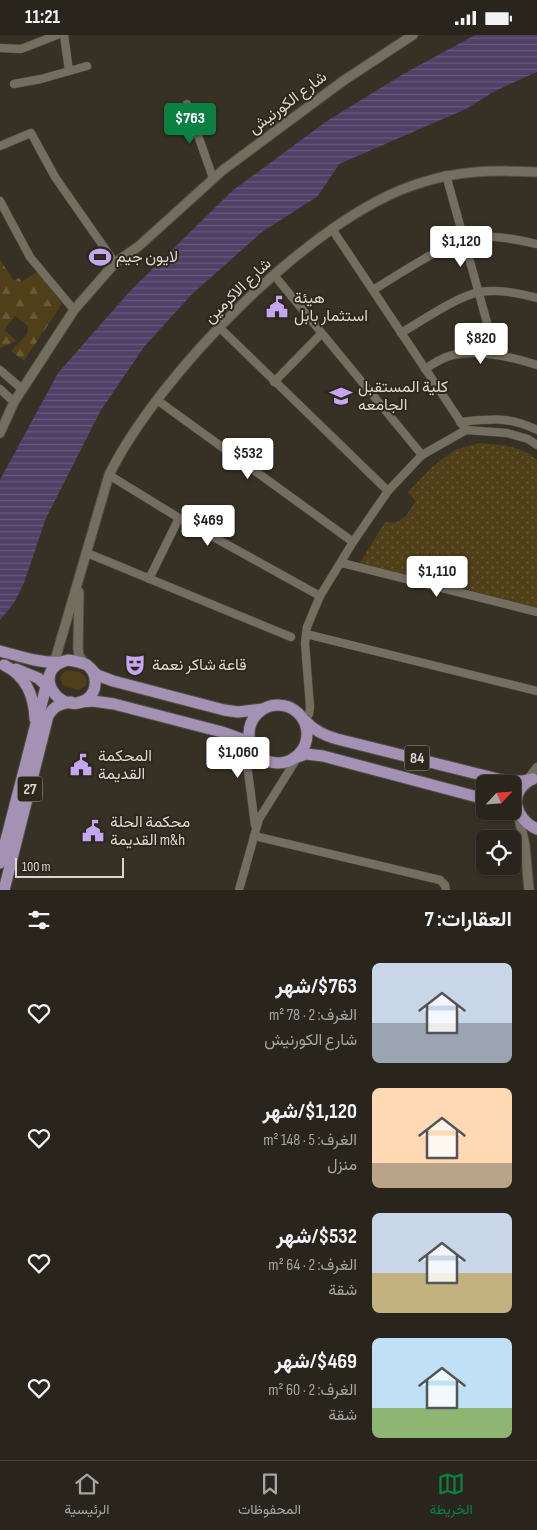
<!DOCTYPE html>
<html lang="ar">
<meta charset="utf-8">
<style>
body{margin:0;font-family:"Sofia Sans Condensed",Vazirmatn,sans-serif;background:#353129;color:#f1f3f6;direction:rtl;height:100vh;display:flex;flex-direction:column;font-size:19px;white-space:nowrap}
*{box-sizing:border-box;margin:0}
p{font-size:16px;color:#a5a5a3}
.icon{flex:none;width:28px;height:28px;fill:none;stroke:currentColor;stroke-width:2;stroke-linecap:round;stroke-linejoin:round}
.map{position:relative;height:855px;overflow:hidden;direction:ltr}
.sheet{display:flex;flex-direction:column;background:#29251c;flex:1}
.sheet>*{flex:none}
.needle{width:32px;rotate:64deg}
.fabs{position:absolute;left:476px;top:740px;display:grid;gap:10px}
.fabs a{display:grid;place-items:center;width:45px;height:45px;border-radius:8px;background:#29251c;box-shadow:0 1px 4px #0004,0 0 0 1px #45423b;font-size:25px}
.scale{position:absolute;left:15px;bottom:12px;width:109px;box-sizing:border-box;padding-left:5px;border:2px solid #dad7d0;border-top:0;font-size:14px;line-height:18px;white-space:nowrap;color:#dad7d0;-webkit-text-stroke:4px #2d271c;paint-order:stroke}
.price{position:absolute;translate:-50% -42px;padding:0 11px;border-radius:5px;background:#fff;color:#222;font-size:16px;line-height:32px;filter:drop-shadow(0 1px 2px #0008)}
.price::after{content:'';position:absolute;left:50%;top:30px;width:15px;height:11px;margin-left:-8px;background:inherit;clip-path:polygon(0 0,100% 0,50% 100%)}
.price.current{background:#0b8043;color:#fff}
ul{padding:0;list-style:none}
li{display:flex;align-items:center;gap:15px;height:125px;padding:0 25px}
li span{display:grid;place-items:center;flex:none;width:140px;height:100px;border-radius:8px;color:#555}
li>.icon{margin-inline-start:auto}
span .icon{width:60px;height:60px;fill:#fffc;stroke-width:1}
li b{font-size:21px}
h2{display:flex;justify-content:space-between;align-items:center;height:60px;padding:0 25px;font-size:21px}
.status{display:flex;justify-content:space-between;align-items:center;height:35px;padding:0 25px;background:#29251c;direction:ltr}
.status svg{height:14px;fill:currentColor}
.menu{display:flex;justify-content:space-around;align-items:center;height:70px;border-top:1px solid #45423b;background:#29251c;font-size:14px;color:#a5a5a3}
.menu a{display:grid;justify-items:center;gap:2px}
.menu .current{color:#0b8043}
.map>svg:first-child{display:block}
.green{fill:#504019}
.forest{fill:url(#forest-firs)}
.park{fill:url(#park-dots)}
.water{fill:url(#water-rules)}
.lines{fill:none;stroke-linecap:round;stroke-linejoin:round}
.minor-casing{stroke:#534e44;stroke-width:9}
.tertiary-casing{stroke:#534e44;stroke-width:11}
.primary-casing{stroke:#534e44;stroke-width:13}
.minor{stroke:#746e60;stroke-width:8}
.tertiary{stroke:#746e60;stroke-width:9}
.primary{stroke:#a491b3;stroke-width:11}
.labels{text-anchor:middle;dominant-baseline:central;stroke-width:4;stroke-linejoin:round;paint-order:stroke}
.shield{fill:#2d271c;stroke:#a6a29a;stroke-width:1}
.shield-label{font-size:15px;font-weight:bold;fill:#dad7d0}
.street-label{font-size:16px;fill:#dad7d0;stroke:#2d271c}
.poi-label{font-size:16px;fill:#dad7d0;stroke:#2d271c;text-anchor:start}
</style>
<div class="status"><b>11:21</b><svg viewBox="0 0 49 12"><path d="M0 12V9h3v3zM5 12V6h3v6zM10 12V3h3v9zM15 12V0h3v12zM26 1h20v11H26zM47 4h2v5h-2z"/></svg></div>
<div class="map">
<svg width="537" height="855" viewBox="0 0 537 855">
<defs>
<pattern id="forest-firs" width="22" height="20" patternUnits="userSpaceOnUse" patternTransform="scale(1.25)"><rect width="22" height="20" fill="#504019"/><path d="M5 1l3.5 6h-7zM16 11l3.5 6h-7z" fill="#695b39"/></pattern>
<pattern id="park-dots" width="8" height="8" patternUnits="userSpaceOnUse" patternTransform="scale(1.25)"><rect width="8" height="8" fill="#504019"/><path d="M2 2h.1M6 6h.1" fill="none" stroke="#695b39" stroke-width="1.8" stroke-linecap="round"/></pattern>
<pattern id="water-rules" width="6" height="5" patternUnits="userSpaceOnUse" patternTransform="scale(1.25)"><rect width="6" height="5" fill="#503f66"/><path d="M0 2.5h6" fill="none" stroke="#695a7b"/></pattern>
</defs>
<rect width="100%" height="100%" fill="#373125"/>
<!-- green -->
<path class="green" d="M66,636C75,635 82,636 87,644L86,651L78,655L63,650L60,643L61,640Z"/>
<!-- forest -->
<polygon class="forest" points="0,225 14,245 19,243 22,247 38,236 62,269 24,326 11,316 27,299 28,291 15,281 4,295 17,306 0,313"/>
<!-- park -->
<path class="park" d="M479,408C500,410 520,410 537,425V572L360,528L385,487C403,490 407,479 416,466L408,457L432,432L455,415Z"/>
<!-- water -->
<polygon class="water" points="475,0 537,0 537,37 495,56 466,74 339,129 318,161 262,197 191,260 144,312 101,375 46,483 24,548 14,568 0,585 0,445 58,338 131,255 232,156 327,86 405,38"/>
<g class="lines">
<!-- minor casing -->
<g class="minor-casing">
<g id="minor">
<polyline points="64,0 69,36"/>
<polyline points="0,13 21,14 57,0"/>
<polyline points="14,49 41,44 87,31"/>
<polyline points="187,69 213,143"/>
<polyline points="0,111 31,98 55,142 115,228"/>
<polyline points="446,140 496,320"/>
<polyline points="0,166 30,222 74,275"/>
<polyline points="332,194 466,395"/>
<polyline points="274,240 422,420"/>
<path d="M373,255C400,239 434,215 464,205C487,198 515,204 537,209"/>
<polyline points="220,293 388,456"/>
<path d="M401,298C420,287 459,260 480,257C498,254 519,258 537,263"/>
<path d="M425,334C434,328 443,322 453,320C480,314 511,322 537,330"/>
<polyline points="0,335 22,354"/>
<polyline points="274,347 321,299"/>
<polyline points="0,354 14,367"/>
<polyline points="157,365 353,507"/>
<path d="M460,387C490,384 509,381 537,395"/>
<polyline points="109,440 179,483 320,561"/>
<polyline points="87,518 291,602"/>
<polyline points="342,528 537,577"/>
<polyline points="149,544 179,483"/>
<polyline points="306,599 537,656"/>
<polyline points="305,686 309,679 310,672 305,608 307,592 320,561 353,507 388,456 422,420 466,395 507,398 528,404 537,410"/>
<polyline points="250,693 247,716 247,729 255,790"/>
<polyline points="526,746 537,732"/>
<polyline points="254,801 440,845 445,850 446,855"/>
<polyline points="239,855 259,784 299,720"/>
</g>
</g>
<!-- tertiary casing -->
<g class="tertiary-casing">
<g id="tertiary">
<polyline points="0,398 14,367 74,275 115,228 139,211 223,135 343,46 413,0"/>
<polyline points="79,557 78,613 79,621 86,630"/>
<path d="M53,632L109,440C158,340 311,183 417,149C458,135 494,135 537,137"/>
<polyline points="518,778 525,811 529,855"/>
</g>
</g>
<!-- primary casing -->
<g class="primary-casing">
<g id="primary">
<path d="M0,616C20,621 41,629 62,627"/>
<path d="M68,625C75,626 81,627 87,630C98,638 98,656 87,664C60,683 28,635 68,625Z"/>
<path d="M4,630C26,641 34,660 35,684"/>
<polyline points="16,634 38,643 51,655"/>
<polyline points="91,634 97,640 113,646 224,675 238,677 263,674"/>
<polyline points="80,667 93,666 114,669 222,697 244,705 252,713"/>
<circle cx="278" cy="699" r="29"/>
<path d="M305,686C315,696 324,700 337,704L506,746H523L533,744"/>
<polyline points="294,723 306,719 323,721 485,764"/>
<path d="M532,744C507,758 515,784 537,794"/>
<polyline points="0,828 36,689 49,641"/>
<path d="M4,855L48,681C54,671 59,669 71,667"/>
</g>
</g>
<!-- minor -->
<use href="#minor" class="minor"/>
<!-- tertiary -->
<use href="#tertiary" class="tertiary"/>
<!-- primary -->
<use href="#primary" class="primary"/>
</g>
<!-- icons -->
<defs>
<g id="stadium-bare" transform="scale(1.725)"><path d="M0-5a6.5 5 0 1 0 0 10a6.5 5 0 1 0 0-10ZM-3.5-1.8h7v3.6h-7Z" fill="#c5a6f0" stroke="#2d271c" stroke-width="2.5" paint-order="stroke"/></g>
<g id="civic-bare" transform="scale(1.725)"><path d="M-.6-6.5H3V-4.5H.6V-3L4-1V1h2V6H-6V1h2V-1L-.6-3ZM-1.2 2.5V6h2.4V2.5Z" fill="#c5a6f0" stroke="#2d271c" stroke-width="2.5" paint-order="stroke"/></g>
<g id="university-bare" transform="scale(1.725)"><path d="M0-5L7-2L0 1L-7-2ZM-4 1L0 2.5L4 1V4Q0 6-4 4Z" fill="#c5a6f0" stroke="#2d271c" stroke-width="2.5" paint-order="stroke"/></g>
<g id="theatre-bare" transform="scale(1.725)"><path d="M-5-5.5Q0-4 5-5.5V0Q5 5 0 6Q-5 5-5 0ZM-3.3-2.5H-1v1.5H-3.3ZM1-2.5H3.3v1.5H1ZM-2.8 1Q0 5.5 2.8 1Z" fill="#c5a6f0" stroke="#2d271c" stroke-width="2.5" paint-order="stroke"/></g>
</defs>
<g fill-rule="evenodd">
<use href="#stadium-bare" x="100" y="222"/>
<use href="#civic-bare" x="277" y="272"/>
<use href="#university-bare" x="341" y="361"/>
<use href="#theatre-bare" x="135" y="630"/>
<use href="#civic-bare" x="81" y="730"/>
<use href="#civic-bare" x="93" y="796"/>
</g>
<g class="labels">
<!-- shield labels -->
<g class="shield">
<rect x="404.5" y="710.5" width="25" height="25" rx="4"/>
<rect x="17.5" y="741.5" width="25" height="25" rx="4"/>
</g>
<g class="shield-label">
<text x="417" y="723">84</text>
<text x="30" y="754">27</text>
</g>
<!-- street labels -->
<g class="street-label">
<text transform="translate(288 68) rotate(-37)">شارع الكورنيش</text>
<text transform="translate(238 256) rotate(-44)">شارع الاكرمين</text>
</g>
<!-- poi labels -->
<g class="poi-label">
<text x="116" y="222">لايون جيم</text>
<text x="294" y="263">هيئة<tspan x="294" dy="18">استثمار بابل</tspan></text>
<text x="358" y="352">كلية المستقبل<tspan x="358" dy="18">الجامعه</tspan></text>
<text x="152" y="630">قاعة شاكر نعمة</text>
<text x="98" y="721">المحكمة<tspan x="98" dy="18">القديمة</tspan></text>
<text x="110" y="787">محكمة الحلة<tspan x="110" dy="18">القديمة m&amp;h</tspan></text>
</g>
</g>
</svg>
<div class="fabs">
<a><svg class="needle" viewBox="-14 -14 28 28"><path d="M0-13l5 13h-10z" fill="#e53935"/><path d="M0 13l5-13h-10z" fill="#a5a5a3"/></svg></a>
<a><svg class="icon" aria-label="locate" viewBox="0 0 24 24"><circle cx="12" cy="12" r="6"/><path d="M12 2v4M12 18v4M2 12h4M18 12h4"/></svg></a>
</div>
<div class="scale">100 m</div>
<b class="price current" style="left:190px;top:110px">$763</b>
<b class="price" style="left:461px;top:233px">$1,120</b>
<b class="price" style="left:481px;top:330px">$820</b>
<b class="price" style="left:248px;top:445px">$532</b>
<b class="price" style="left:208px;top:512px">$469</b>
<b class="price" style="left:437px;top:563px">$1,110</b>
<b class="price" style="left:238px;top:744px">$1,060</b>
</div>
<section class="sheet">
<h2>العقارات: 7<svg class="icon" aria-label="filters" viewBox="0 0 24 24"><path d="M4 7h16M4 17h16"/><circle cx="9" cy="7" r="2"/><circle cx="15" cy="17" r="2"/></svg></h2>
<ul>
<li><span style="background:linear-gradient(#c9d6e8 60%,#9aa5b1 0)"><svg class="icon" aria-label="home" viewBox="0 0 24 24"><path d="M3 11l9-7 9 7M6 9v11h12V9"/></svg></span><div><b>$763/شهر</b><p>الغرف: 2 · 78 m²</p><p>شارع الكورنيش</p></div><svg class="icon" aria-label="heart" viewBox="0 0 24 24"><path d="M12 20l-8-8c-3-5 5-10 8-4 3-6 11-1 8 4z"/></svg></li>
<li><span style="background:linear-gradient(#ffd9b3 75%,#b9a48a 0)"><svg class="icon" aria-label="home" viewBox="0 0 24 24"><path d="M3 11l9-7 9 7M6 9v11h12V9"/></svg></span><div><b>$1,120/شهر</b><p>الغرف: 5 · 148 m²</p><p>منزل</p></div><svg class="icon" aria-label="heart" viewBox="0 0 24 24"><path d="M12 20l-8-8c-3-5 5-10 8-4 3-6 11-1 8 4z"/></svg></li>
<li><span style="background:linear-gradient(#c9d6e8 60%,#c2b280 0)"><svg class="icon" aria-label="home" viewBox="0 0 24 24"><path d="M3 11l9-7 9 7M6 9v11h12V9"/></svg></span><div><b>$532/شهر</b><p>الغرف: 2 · 64 m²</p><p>شقة</p></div><svg class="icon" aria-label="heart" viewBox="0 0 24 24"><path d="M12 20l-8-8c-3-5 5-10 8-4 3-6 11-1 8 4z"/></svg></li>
<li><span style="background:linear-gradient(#bfe0f5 70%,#8fb573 0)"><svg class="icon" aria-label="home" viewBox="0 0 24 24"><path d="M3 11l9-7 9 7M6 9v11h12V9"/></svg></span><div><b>$469/شهر</b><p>الغرف: 2 · 60 m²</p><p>شقة</p></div><svg class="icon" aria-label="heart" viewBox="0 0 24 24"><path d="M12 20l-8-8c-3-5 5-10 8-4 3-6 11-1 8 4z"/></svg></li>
</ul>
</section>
<nav class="menu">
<a class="current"><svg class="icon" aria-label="map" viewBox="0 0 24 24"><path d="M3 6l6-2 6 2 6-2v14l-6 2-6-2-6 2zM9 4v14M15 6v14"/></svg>الخريطة</a>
<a><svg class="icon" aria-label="saved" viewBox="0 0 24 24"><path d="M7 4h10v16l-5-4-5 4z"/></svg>المحفوظات</a>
<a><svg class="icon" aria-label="home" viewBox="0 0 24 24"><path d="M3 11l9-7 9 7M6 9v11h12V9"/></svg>الرئيسية</a>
</nav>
